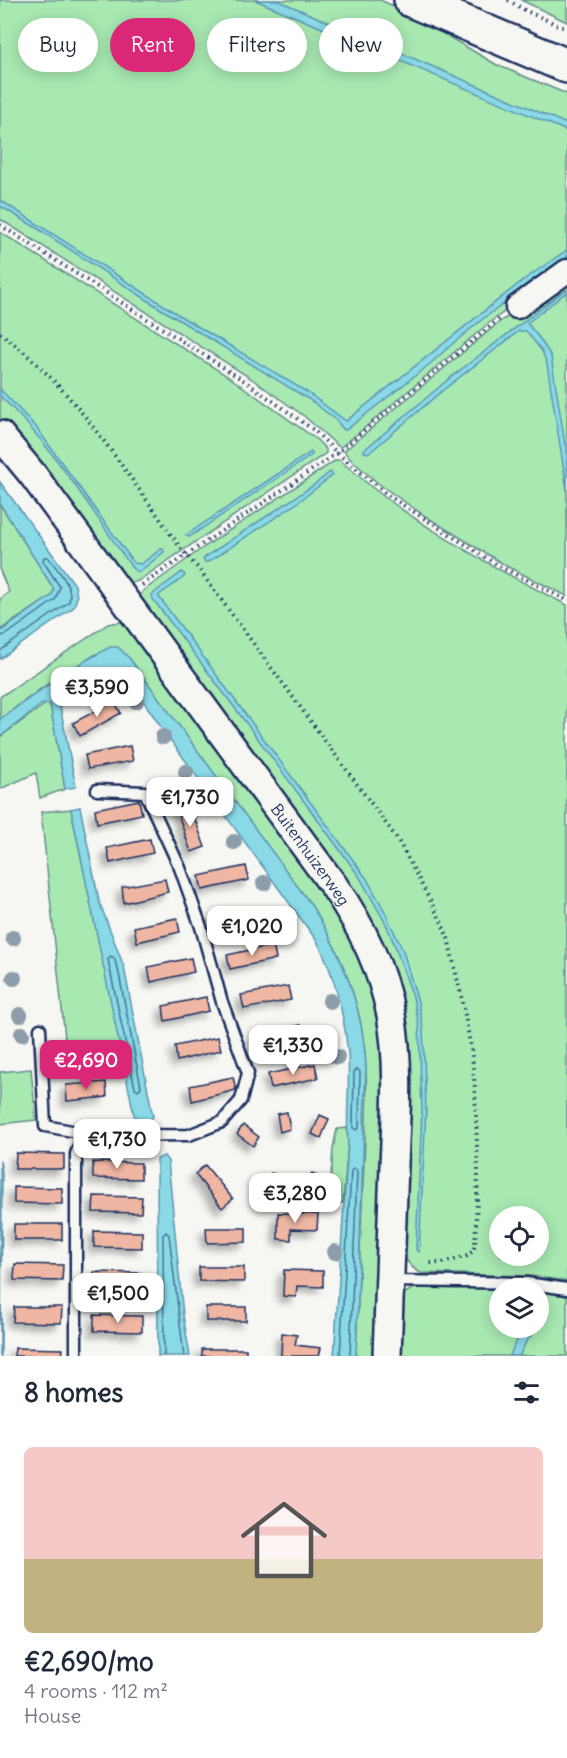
<!DOCTYPE html>
<meta charset="utf-8">
<style>
body{margin:0;font-family:Delius,sans-serif;background:#f2f2f3;color:#1f2937;height:100vh;display:flex;flex-direction:column;font-size:22px;white-space:nowrap}
*{box-sizing:border-box;margin:0}
p{font-size:20px;color:#747a83}
.icon{flex:none;width:33px;height:33px;fill:none;stroke:currentColor;stroke-width:2;stroke-linecap:round;stroke-linejoin:round}
.map{position:relative;height:1356px;overflow:hidden}
.panel{display:flex;flex-direction:column;background:#fff;flex:1}
.panel>*{flex:none}
.hud{position:absolute;left:18px;top:18px;width:531px;height:54px;display:flex;gap:12px}
.controls{position:absolute;left:489px;top:1206px;display:grid;gap:12px}
.controls a{display:grid;place-items:center;width:60px;height:60px;border-radius:50%;background:#fff;box-shadow:0 3px 15px #0003;font-size:30px}
.price{position:absolute;translate:-50% -51px;padding:0 14px;border-radius:12px;background:#fff;color:#222;font-size:20px;line-height:39px;filter:drop-shadow(0 2px 3px #0008)}
.price::after{content:'';position:absolute;left:50%;top:36px;width:18px;height:14px;margin-left:-9px;background:inherit;clip-path:polygon(0 0,100% 0,50% 100%)}
.price.selected{background:#db2777;color:#fff}
ul{padding:0;list-style:none}
li{display:grid;align-content:center;gap:12px;height:318px;padding:0 24px}
li span{display:grid;place-items:center;height:186px;border-radius:9px;color:#555}
li>.icon{margin-inline-start:auto}
span .icon{width:108px;height:108px;fill:#fffc;stroke-width:1}
li b{font-size:26px}
h2{display:flex;justify-content:space-between;align-items:center;height:72px;padding:0 24px;font-size:26px}
.chip{padding:0 21px;border-radius:27px;background:#fff;box-shadow:0 3px 15px #0003;font-size:21px;line-height:54px}
.chip.selected{background:#db2777;color:#fff}
.map>svg:first-child{display:block}
.green{fill:#a8e9b2;stroke:#628c88;stroke-width:1.5;fill-rule:evenodd}
.water{fill:#89d9e6;stroke:#5d95b0;stroke-width:1.5}
.lines{fill:none;stroke-linecap:round;stroke-linejoin:round}
.shore{stroke:#477394;stroke-width:1.5}
.building{fill:#efb7a3;stroke:#1b2f5e;stroke-width:1.5;filter:url(#shadow)}
.service-casing{stroke:#1b2f5e;stroke-width:15}
.minor-casing{stroke:#1b2f5e;stroke-width:27}
.tertiary-casing{stroke:#1b2f5e;stroke-width:32}
.primary-casing{stroke:#1b2f5e;stroke-width:38}
.path{stroke:#1b2f5e;stroke-width:4;stroke-dasharray:1.5 4.5;stroke-linecap:butt}
.service{stroke:#f6f6f2;stroke-width:10}
.minor{stroke:#f6f6f2;stroke-width:22}
.tertiary{stroke:#f6f6f2;stroke-width:27}
.primary{stroke:#f6f6f2;stroke-width:33}
.tree{fill:#8d9daa}
.labels{text-anchor:middle;dominant-baseline:central;stroke-width:6;stroke-linejoin:round;paint-order:stroke}
.street-label{font-size:16px;fill:#1b2f5e;stroke:#f6f6f2}
</style>
<div class="map">
<svg width="567" height="1356" viewBox="0 0 567 1356">
<defs>
<filter id="shadow"><feDropShadow dx="-5.5" dy="5.5" stdDeviation="3" flood-color="#0004"/></filter>
</defs>
<rect width="100%" height="100%" fill="#f6f6f2"/>
<filter id="ink" filterUnits="userSpaceOnUse"><feTurbulence type="fractalNoise" baseFrequency=".0167" numOctaves="2"/><feDisplacementMap in="SourceGraphic" scale="12" xChannelSelector="R" yChannelSelector="G"/><feConvolveMatrix kernelMatrix="1 2 1 2 8 2 1 2 1" color-interpolation-filters="sRGB"/></filter>
<g filter="url(#ink)">
<!-- green -->
<g class="green">
<polygon points="0,0 380,0 403,10 497,65 567,94 567,266 489,323 362,430 341,447 338,446 304,416 252,379 0,219"/>
<polygon points="521,0 567,0 567,22"/>
<polygon points="0,232 232,379 316,439 326,449 326,453 138,581 128,584 0,421"/>
<polygon points="567,277 567,596 508,567 425,516 379,484 350,459 344,451 502,320 510,316"/>
<path d="M336,460H339C354,471 367,484 382,495C439,538 503,573 567,605V1281L530,1276L421,1273C413,1270 408,1263 403,1255L393,983L137,600L143,591L204,547ZM500,1216H538V1256H500Z"/>
<polygon points="0,504 54,589 52,596 0,630 0,599 9,592 0,571"/>
<path d="M120,622L126,624L316,877L358,944L385,1039L379,1356H356C358,1300 360,1244 363,1187C364,1144 369,1099 365,1055C361,1000 339,949 309,903L130,659L96,654L43,687L0,719V697L108,624Z"/>
<polygon points="47,703 50,704 65,789 40,798 36,773 0,789 0,737"/>
<polygon points="71,809 125,1067 56,1077 53,1040 65,1038 41,812"/>
<polygon points="31,1069 36,1120 0,1124 0,1072"/>
<polygon points="347,1128 348,1142 343,1203 329,1203 333,1148 337,1129"/>
<polygon points="435,1287 499,1289 500,1328 538,1328 539,1291 567,1296 567,1356 396,1356 401,1295 414,1288"/>
</g>
<!-- water -->
<g class="water">
<polygon points="255,0 277,0 567,124 567,131"/>
<polygon points="0,200 182,317 307,392 346,421 522,281 567,250 567,259 484,318 450,346 430,364 346,430 344,430 335,419 310,400 161,309 40,230 0,206"/>
<polygon points="565,290 567,292 527,323 540,339 551,356 565,444 567,444 567,490 547,364 542,351 526,331 519,331 442,391 375,448 368,453 364,452 364,450 450,378"/>
<path d="M0,389L36,427L134,563L141,564L161,549H163L164,552L139,572L133,569C93,513 51,443 0,396Z"/>
<polygon points="311,452 312,455 189,537 186,535"/>
<polygon points="330,472 333,475 332,476 293,506 208,562 205,562 203,560 205,557 314,485"/>
<polygon points="0,482 75,585 77,597 74,607 0,659 0,632 51,596 54,589 0,504"/>
<polygon points="182,572 185,575 183,578 159,595 159,597 367,879 384,910 403,951 418,1002 423,1027 426,1110 419,1252 416,1250 422,1110 419,1026 413,997 395,946 386,924 359,876 253,732 152,598 152,595 154,593"/>
<path d="M110,647H118L130,659L310,903C342,953 364,1009 366,1069L356,1356H334L348,1142C346,1113 350,1083 348,1053C344,1015 335,975 317,941L161,727L123,671C116,670 110,667 103,669C93,672 64,692 59,701L76,787L65,789L50,704H42L0,737V719L69,670Z"/>
<polygon points="80,807 99,901 124,967 153,1117 149,1120 138,1120 134,1115 71,809"/>
<polygon points="164,1156 168,1161 183,1315 190,1356 158,1356 157,1159"/>
<polygon points="0,1161 2,1171 1,1356 0,1356"/>
<polygon points="526,1328 537,1328 526,1342 519,1356 510,1356 514,1345"/>
</g>
<g class="lines">
<!-- shore -->
<g class="shore">
<path d="M0,636L6,635L55,600L60,587L43,561L44,557H48C57,570 74,585 69,602L0,651"/>
<polygon points="110,956 114,958 118,969 141,1087 138,1090 135,1088 108,960"/>
<polygon points="357,1069 360,1072 359,1128 356,1130 353,1128 354,1072"/>
<polyline points="164,1356 163,1235 166,1232 169,1235 184,1356"/>
<polyline points="340,1356 351,1171 354,1168 357,1171 350,1356"/>
</g>
</g>
<!-- building -->
<g class="building">
<polygon points="114,701 121,713 80,736 73,723"/>
<polygon points="130,746 133,761 88,769 85,755"/>
<polygon points="139,800 142,814 97,823 95,809"/>
<polygon points="189,803 205,847 191,852 176,808"/>
<polygon points="150,839 153,853 110,863 107,848"/>
<polygon points="246,866 249,880 202,890 199,876"/>
<polygon points="165,879 168,892 124,903 122,887"/>
<polygon points="260,907 263,921 216,930 214,916"/>
<polygon points="177,918 180,932 137,942 134,927"/>
<polygon points="273,945 276,959 230,969 227,955"/>
<polygon points="191,958 194,972 151,982 148,967"/>
<polygon points="288,986 291,1000 244,1009 241,995"/>
<polygon points="206,997 209,1011 165,1021 163,1006"/>
<polygon points="301,1025 304,1039 257,1049 254,1035"/>
<polygon points="218,1037 221,1050 177,1061 175,1046"/>
<polygon points="315,1064 318,1078 271,1088 268,1074"/>
<polygon points="233,1077 236,1090 192,1101 190,1086"/>
<polygon points="106,1082 107,1097 67,1101 66,1085"/>
<polygon points="287,1112 290,1129 280,1132 277,1114"/>
<polygon points="320,1115 329,1119 321,1138 312,1134"/>
<polygon points="243,1125 259,1137 253,1146 237,1134"/>
<polygon points="16,1153 64,1154 64,1169 15,1169"/>
<polygon points="93,1162 141,1163 141,1179 93,1178"/>
<polygon points="205,1165 233,1199 222,1208 195,1174"/>
<polygon points="271,1173 280,1176 272,1196 263,1192"/>
<polygon points="312,1173 329,1184 322,1193 306,1182"/>
<polygon points="14,1187 62,1188 62,1204 14,1203"/>
<polygon points="94,1196 142,1197 141,1213 93,1212"/>
<polygon points="278,1213 318,1214 317,1230 291,1229 291,1240 278,1239"/>
<rect x="14" y="1224" width="48" height="16"/>
<polygon points="206,1228 246,1228 246,1242 207,1243"/>
<polygon points="94,1231 142,1232 142,1248 94,1247"/>
<polygon points="15,1264 63,1265 62,1281 14,1280"/>
<polygon points="199,1267 244,1267 244,1282 199,1281"/>
<polygon points="284,1270 323,1271 323,1287 297,1286 296,1297 283,1296"/>
<polygon points="94,1272 142,1273 142,1289 94,1288"/>
<polygon points="14,1307 62,1307 61,1323 13,1322"/>
<rect x="206" y="1307" width="40" height="14"/>
<polygon points="94,1315 142,1316 142,1332 94,1331"/>
<polygon points="282,1333 297,1335 295,1345 321,1348 319,1356 281,1356"/>
<polygon points="15,1348 63,1349 62,1356 14,1356"/>
<rect x="202" y="1349" width="44" height="7"/>
</g>
<g class="lines">
<!-- service casing -->
<g class="service-casing">
<g id="service">
<polyline points="40,1029 45,1126 99,1136 189,1135 222,1122 241,1100 248,1073 222,1002 201,927 180,868 145,792 97,790"/>
<polyline points="390,1281 526,1283 567,1289"/>
<polyline points="76,1356 76,1154 84,1133"/>
</g>
</g>
<!-- minor casing -->
<g class="minor-casing">
<polyline id="minor" points="517,307 567,271"/>
</g>
<!-- tertiary casing -->
<g class="tertiary-casing">
<g id="tertiary">
<path id="s1" d="M0,435L33,475L334,886C361,925 382,968 391,1015C400,1064 396,1115 394,1165C392,1228 389,1292 387,1356"/>
</g>
</g>
<!-- primary casing -->
<g class="primary-casing">
<polyline id="primary" points="411,0 567,66"/>
</g>
<!-- path -->
<g class="path">
<polyline points="508,0 526,11 567,29"/>
<polyline points="0,225 243,380 315,431 337,453 389,496 499,566 567,600"/>
<path d="M0,333C64,380 107,445 153,509C167,529 180,549 197,567L379,814L398,840L441,921L448,938L463,1004L472,1054L475,1089L478,1173L475,1245L473,1251L467,1256L442,1263H430"/>
<polyline points="142,585 337,453 499,319"/>
</g>
<!-- service -->
<use href="#service" class="service"/>
<!-- minor -->
<use href="#minor" class="minor"/>
<!-- tertiary -->
<use href="#tertiary" class="tertiary"/>
<!-- primary -->
<use href="#primary" class="primary"/>
</g>
<!-- trees -->
<g class="tree">
<circle cx="136" cy="701" r="8"/>
<circle cx="163" cy="737" r="8"/>
<circle cx="186" cy="772" r="8"/>
<circle cx="209" cy="809" r="8"/>
<circle cx="234" cy="842" r="8"/>
<circle cx="264" cy="883" r="8"/>
<circle cx="289" cy="921" r="8"/>
<circle cx="13" cy="938" r="8"/>
<circle cx="14" cy="978" r="8"/>
<circle cx="330" cy="1001" r="8"/>
<circle cx="20" cy="1015" r="8"/>
<circle cx="22" cy="1034" r="8"/>
<circle cx="337" cy="1057" r="8"/>
<circle cx="335" cy="1252" r="8"/>
</g>
</g>
<g class="labels">
<!-- street labels -->
<g class="street-label">
<text stroke="none"><textPath href="#s1" startOffset="522">Buitenhuizerweg</textPath></text>
</g>
</g>
</svg>
<div class="controls">
<a><svg class="icon" aria-label="locate" viewBox="0 0 24 24"><circle cx="12" cy="12" r="6"/><path d="M12 2v4M12 18v4M2 12h4M18 12h4"/></svg></a>
<a><svg class="icon" aria-label="layers" viewBox="0 0 24 24"><path d="M12 4l9 5-9 5-9-5zM3 14l9 5 9-5"/></svg></a>
</div>
<b class="price" style="left:97px;top:718px">€3,590</b>
<b class="price" style="left:190px;top:828px">€1,730</b>
<b class="price" style="left:252px;top:957px">€1,020</b>
<b class="price" style="left:293px;top:1076px">€1,330</b>
<b class="price selected" style="left:86px;top:1091px">€2,690</b>
<b class="price" style="left:117px;top:1170px">€1,730</b>
<b class="price" style="left:295px;top:1224px">€3,280</b>
<b class="price" style="left:118px;top:1324px">€1,500</b>
<div class="hud">
<a class="chip">Buy</a>
<a class="chip selected">Rent</a>
<a class="chip">Filters</a>
<a class="chip">New</a>
</div>
</div>
<section class="panel">
<h2>8 homes<svg class="icon" aria-label="filters" viewBox="0 0 24 24"><path d="M4 7h16M4 17h16"/><circle cx="9" cy="7" r="2"/><circle cx="15" cy="17" r="2"/></svg></h2>
<ul>
<li><span style="background:linear-gradient(#f6c9c9 60%,#c2b280 0)"><svg class="icon" aria-label="home" viewBox="0 0 24 24"><path d="M3 11l9-7 9 7M6 9v11h12V9"/></svg></span><div><b>€2,690/mo</b><p>4 rooms · 112 m²</p><p>House</p></div></li>
</ul>
</section>
